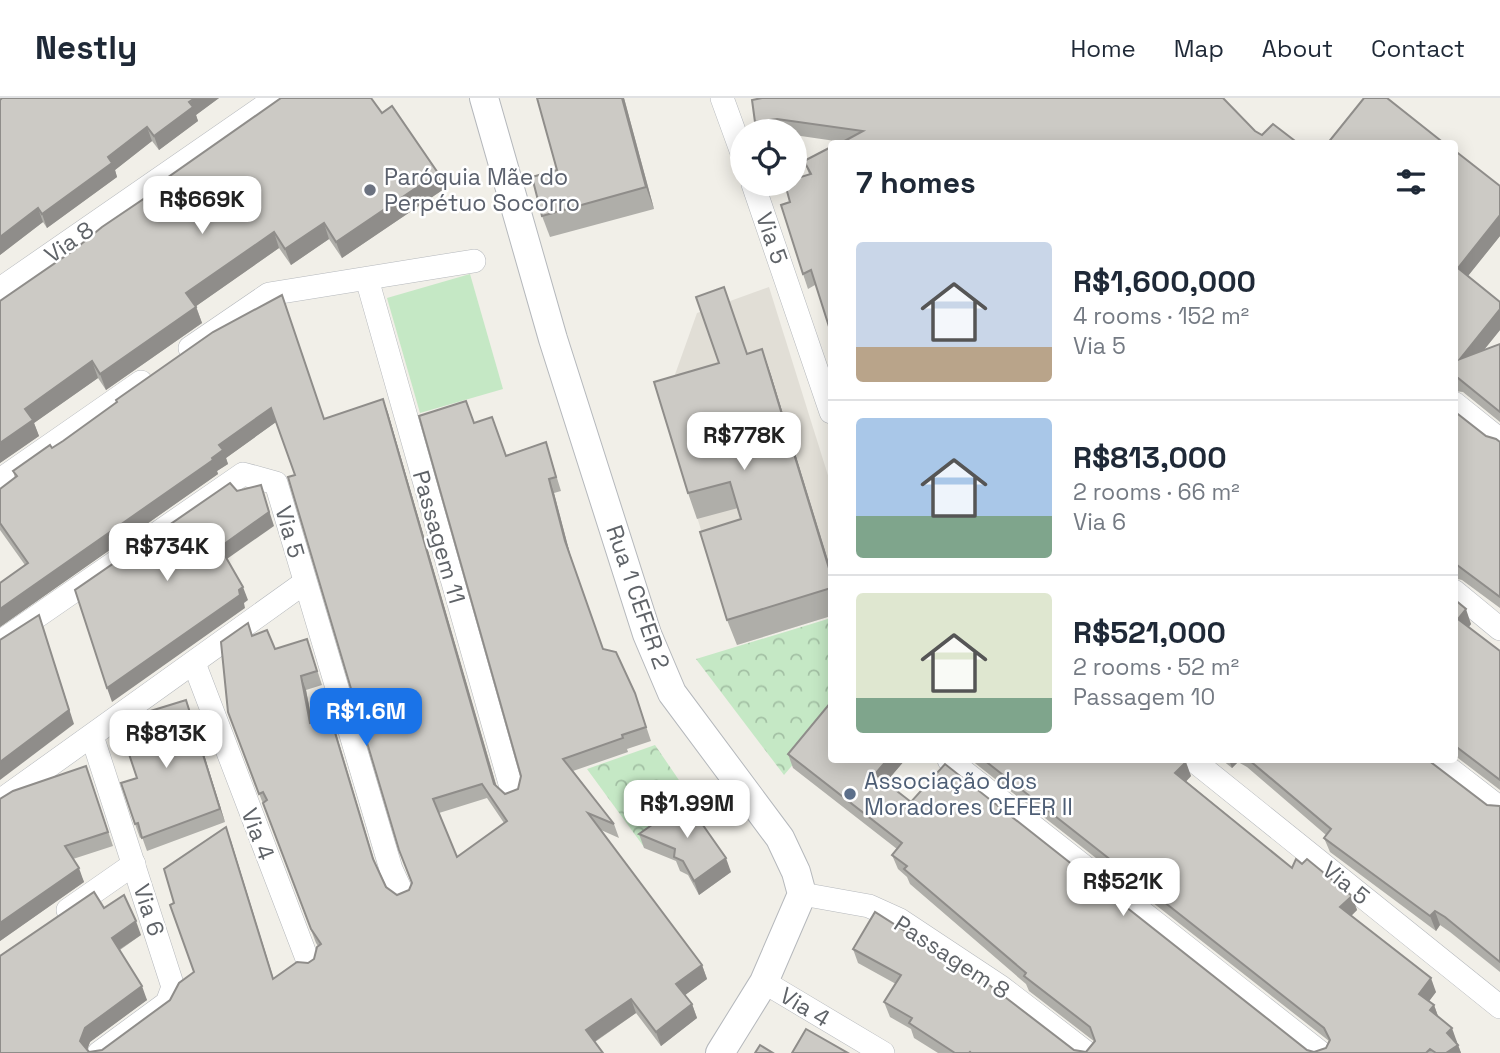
<!DOCTYPE html>
<meta charset="utf-8">
<style>
body{margin:0;font-family:"Space Grotesk",sans-serif;background:#f2f2f3;color:#1f2937;height:100vh;display:flex;flex-direction:column;font-size:26px;white-space:nowrap}
*{box-sizing:border-box;margin:0}
p{font-size:23px;color:#747a83}
.icon{flex:none;width:38px;height:38px;fill:none;stroke:currentColor;stroke-width:2;stroke-linecap:round;stroke-linejoin:round}
.map{position:relative;flex:1;overflow:hidden}
.sheet{position:absolute;left:828px;top:42px;width:630px;height:623px;display:flex;flex-direction:column;background:#fff;border-radius:7px;box-shadow:0 4px 18px #0003}
.sheet>*{flex:none}
.controls{position:absolute;left:730px;top:21px;display:grid;gap:14px}
.controls a{display:grid;place-items:center;width:77px;height:77px;border-radius:50%;background:#fff;box-shadow:0 4px 18px #0003;font-size:35px}
.price{position:absolute;translate:-50% -60px;padding:0 16px;border-radius:14px;background:#fff;color:#222;font-size:23px;line-height:46px;filter:drop-shadow(0 2px 4px #0008)}
.price::after{content:'';position:absolute;left:50%;top:42px;width:21px;height:16px;margin-left:-10px;background:inherit;clip-path:polygon(0 0,100% 0,50% 100%)}
.price.selected{background:#1a73e8;color:#fff}
ul{padding:0;list-style:none}
li{display:flex;align-items:center;gap:21px;height:175px;padding:0 28px}
li+li{border-top:2px solid #e0e1e3}
li span{display:grid;place-items:center;flex:none;width:196px;height:140px;border-radius:7px;color:#555}
li>.icon{margin-inline-start:auto}
span .icon{width:84px;height:84px;fill:#fffc;stroke-width:1}
li b{font-size:30px}
h2{display:flex;justify-content:space-between;align-items:center;height:84px;padding:0 28px;font-size:30px}
header{display:flex;align-items:center;gap:42px;box-sizing:border-box;height:98px;padding:0 35px;background:#fff;border-bottom:2px solid #e0e1e3}
header strong{font-size:33px}
nav{display:flex;gap:38px;margin-inline-start:auto;font-size:24px}
.map>svg:first-child{display:block}
.education{fill:#e1ded6}
.forest{fill:url(#forest-crowns)}
.pitch{fill:#c5e8c5}
.lines{fill:none;stroke-linecap:round;stroke-linejoin:round}
.minor-casing{stroke:#b5b8bc;stroke-width:24}
.tertiary-casing{stroke:#b5b8bc;stroke-width:30}
.minor{stroke:#fff;stroke-width:23}
.tertiary{stroke:#fff;stroke-width:28}
.wall{fill:#afaea9;fill-rule:evenodd}
.shaded-wall{fill:#8f8d8a}
.building{fill:#cccac5;stroke:#8f8d8a;stroke-width:2;fill-rule:evenodd}
.worship-dot{fill:#6b7280;stroke:#fff;stroke-width:2.5}
.service-dot{fill:#5c6f8a;stroke:#fff;stroke-width:2.5}
.labels{text-anchor:middle;dominant-baseline:central;stroke-width:5;stroke-linejoin:round;paint-order:stroke}
.worship-label{font-size:23px;fill:#5b616d;stroke:#fff;text-anchor:start}
.street-label{font-size:23px;fill:#5f6368;stroke:#fff}
.service-label{font-size:23px;fill:#4e5e75;stroke:#fff;text-anchor:start}
</style>
<header>
<strong>Nestly</strong>
<nav><a>Home</a><a>Map</a><a>About</a><a>Contact</a></nav>
</header>
<div class="map">
<svg width="1500" height="955" viewBox="0 0 1500 955">
<defs>
<pattern id="forest-crowns" width="20" height="18" patternUnits="userSpaceOnUse" patternTransform="scale(1.75)"><rect width="20" height="18" fill="#c5e8c5"/><path d="M2 6a3 3 0 1 1 6 0M12 15a3 3 0 1 1 6 0" fill="none" stroke="#a3c0a4"/></pattern>
</defs>
<rect width="100%" height="100%" fill="#f1efe8"/>
<!-- education -->
<polygon class="education" points="769,189 831,387 831,518 737,547 663,310 697,215"/>
<!-- forest -->
<g class="forest">
<polygon points="831,520 831,622 784,677 696,561"/>
<polygon points="655,647 698,710 644,749 587,671"/>
</g>
<!-- pitch -->
<polygon class="pitch" points="470,176 503,291 420,315 387,200"/>
<g class="lines">
<!-- minor casing -->
<g class="minor-casing">
<g id="minor">
<polyline points="722,0 742,55"/>
<polyline points="753,86 831,314"/>
<polyline points="367,181 513,696"/>
<polyline points="0,191 276,0"/>
<polyline points="190,250 269,196 474,163"/>
<polyline points="1454,305 1500,342"/>
<polyline points="0,382 141,284"/>
<polyline points="1454,493 1500,531"/>
<polyline points="0,544 243,376 276,385 391,771 403,797"/>
<polyline points="194,565 309,866"/>
<polyline points="92,638 173,889 167,905 99,955"/>
<polyline points="949,662 1321,955"/>
<polyline points="1193,662 1500,909"/>
<polyline points="1438,662 1500,710"/>
<polyline points="0,703 304,485"/>
<polyline points="802,796 869,808 900,822 1001,889 1087,955"/>
<polyline points="68,812 134,766"/>
<polyline points="764,884 883,955"/>
</g>
</g>
<!-- tertiary casing -->
<g class="tertiary-casing">
<polyline id="tertiary" points="484,0 553,241 647,536 672,595 780,740 796,774 802,796 764,884 720,955"/>
</g>
<!-- minor -->
<use href="#minor" class="minor"/>
<!-- tertiary -->
<use href="#tertiary" class="tertiary"/>
</g>
<!-- wall -->
<g class="wall">
<polygon points="2,0 219,0 196,17 198,23 159,52 152,43 115,72 117,79 47,130 43,124 0,157"/>
<polygon points="624,0 654,111 550,139 542,118 557,72"/>
<polygon points="762,1 1255,33 1262,37 1299,46 842,44 794,37 794,33 758,33 755,24"/>
<polygon points="382,15 438,75 444,91 342,160 329,141 291,167 279,150 196,208 202,225 106,292 98,280 34,325 39,338 0,365 74,152 169,84 167,80"/>
<polygon points="831,49 815,187 808,191 803,176 790,104 809,76 804,63"/>
<polygon points="1454,52 1500,88 1500,138 1468,178 1500,204 1500,232 1484,252 1500,246 1500,324 1463,294 1454,293"/>
<polygon points="762,251 771,277 831,472 831,518 737,547 727,522 741,421 738,410 697,421 688,395 747,256"/>
<path d="M383,301L388,315L496,687L505,696L518,691L521,678L474,325L506,357L546,344L561,393L554,395L570,456L603,551L635,595L651,643L627,651L628,654L573,673L614,726L619,740L601,732L702,867L707,881L685,897L692,906L697,920L661,948L636,915L595,944L603,955H0L104,810L141,837L120,852L147,902L90,944L87,952L89,954L102,952L170,902L194,874L174,805L231,743L273,881L308,865L314,861L318,848L316,845L228,614L253,538L275,551L307,541L322,587L306,592L312,624L330,618L375,767L386,789L397,797L409,792L412,785L295,377L276,324L226,360L228,366L217,373L218,376L0,529V485L25,467L0,432V391L15,380L13,373L63,343L117,304L324,321ZM487,700L504,725L457,759L439,715Z"/>
<polygon points="1454,313 1486,338 1500,344 1500,510 1462,482 1454,480"/>
<polygon points="1454,501 1471,526 1469,529 1500,553 1500,692 1454,657"/>
<polygon points="191,615 225,724 147,753 142,739 140,740 135,726 137,680"/>
<polygon points="788,656 831,662 905,662 886,684 911,704 1307,952 1314,954 1326,950 1329,943 971,662 1183,662 1191,678 1186,683 1292,770 1302,766 1352,798 1357,812 1351,818 1436,894 1429,903 1434,907 1438,918 1457,944 1461,955 938,955 914,940 911,931 890,919 884,904 896,886 858,865 853,851 1074,952 1086,954 1095,944 1029,893 1026,886 910,786 907,779 898,771 892,757 897,751 793,670"/>
<polygon points="1222,662 1428,662 1487,707 1500,708 1500,874 1450,834 1440,827 1436,833 1330,754 1324,740 1326,737 1247,669 1238,664 1232,670"/>
<polygon points="91,682 113,748 73,761 84,784 0,843 0,701"/>
<polygon points="639,736 731,774 699,797 688,777 680,773 676,763 644,750"/>
</g>
<!-- shaded-wall -->
<g class="shaded-wall">
<polygon points="195,0 219,0 196,17 198,23 159,52 154,38"/>
<polygon points="622,0 624,0 654,111 646,89"/>
<polygon points="147,29 152,43 115,72 117,79 47,130 42,116 108,59"/>
<polygon points="438,75 444,91 342,160 336,144"/>
<polygon points="38,110 43,124 0,157 0,139"/>
<polygon points="1500,117 1500,138 1463,184 1458,170"/>
<polygon points="324,125 329,141 291,167 285,151"/>
<polygon points="274,134 279,150 192,211 186,195"/>
<polygon points="196,209 202,225 106,292 100,276"/>
<polygon points="1500,211 1500,232 1465,275 1460,261"/>
<polygon points="762,251 771,277 831,472 831,477"/>
<polygon points="92,263 98,280 34,325 39,338 0,365 0,345 25,311"/>
<polygon points="383,301 388,315 500,700 494,686"/>
<polygon points="271,310 276,324 226,360 228,366 217,373 218,376 0,529 0,511 212,360 219,347"/>
<polygon points="549,381 554,395 570,456 565,443"/>
<polygon points="261,387 274,428 224,463 220,449"/>
<polygon points="243,489 248,502 244,505 245,510 112,604 107,590"/>
<polygon points="1466,511 1471,526 1464,535 1458,521"/>
<polygon points="39,517 74,626 0,682 0,664"/>
<polygon points="301,578 306,592 315,639 310,625"/>
<polygon points="186,602 191,615 225,724 220,711"/>
<polygon points="330,618 335,632 378,775 373,761"/>
<polygon points="887,662 905,662 881,690 875,676"/>
<polygon points="1229,662 1238,662 1238,664 1232,670"/>
<polygon points="1186,664 1191,678 1181,689 1175,675"/>
<polygon points="226,729 231,743 278,895 273,881"/>
<polygon points="726,760 731,774 699,797 694,783"/>
<polygon points="79,770 84,784 0,843 0,825"/>
<polygon points="1352,798 1357,812 1345,824 1340,809"/>
<polygon points="1435,813 1440,827 1436,833 1430,818"/>
<polygon points="136,823 141,837 117,853 112,840"/>
<polygon points="702,867 707,881 681,900 676,886"/>
<polygon points="1431,880 1436,894 1424,910 1419,896"/>
<polygon points="142,888 147,902 90,944 86,955 80,943 85,930"/>
<polygon points="631,901 636,915 591,946 586,932"/>
<polygon points="692,906 697,920 661,948 656,934"/>
<polygon points="1434,907 1439,921 1430,912"/>
<polygon points="1452,930 1457,944 1453,950 1447,935"/>
<polygon points="1458,947 1461,955 1446,955"/>
</g>
<!-- building -->
<g class="building">
<polygon points="2,0 195,0 189,4 193,9 154,38 147,29 108,59 112,65 42,116 38,110 0,139 0,2"/>
<polygon points="281,0 371,0 382,15 392,8 438,75 336,144 324,125 285,151 274,134 186,195 196,209 100,276 92,263 25,311 33,322 0,345 0,203 74,152 102,129 170,83 167,80"/>
<polygon points="537,0 622,0 646,89 542,118 532,79 557,72"/>
<polygon points="762,0 1223,0 1255,33 1262,37 1273,26 1299,46 839,46 863,33 777,21 755,24 752,2"/>
<polygon points="1364,0 1387,0 1445,46 1327,46"/>
<polygon points="831,49 831,235 811,172 803,176 781,107 790,104 785,86 794,86 794,81 811,76 804,63"/>
<polygon points="1454,52 1500,88 1500,117 1458,170 1500,204 1500,211 1460,261 1500,246 1500,314 1458,280 1454,279"/>
<polygon points="724,189 747,256 762,251 831,477 831,490 727,522 700,434 741,421 730,384 688,395 654,284 719,265 696,199"/>
<path d="M282,197L324,321L383,301L494,686L505,696L518,691L521,678L419,318L466,303L474,325L492,319L506,358L546,344L556,379L549,381L565,443L603,551L616,554L635,595L646,629L622,637L623,640L563,661L614,726L588,715L702,867L676,886L692,906L656,934L631,901L586,932L603,955H0V858L94,794L104,810L124,797L136,823L112,840L142,888L85,930L80,943L89,954L102,952L170,902L179,885L194,874L170,807L174,805L164,771L226,729L273,881L297,864L308,865L314,861L317,849L321,846L311,831L263,705L267,702L263,694L259,696L228,614L221,544L248,525L252,538L267,532L275,551L307,541L317,573L301,578L310,625L330,618L373,761L386,789L397,797L409,792L412,785L399,752L288,379L295,377L271,310L219,347L223,352L212,360L213,362L0,511V485L28,465L0,425V391L17,378L13,373L50,347L52,350L63,343L117,304L116,302L213,234ZM482,686L507,723L457,759L433,701Z"/>
<polygon points="1454,313 1486,338 1496,341 1500,344 1500,499 1457,467 1454,467"/>
<polygon points="230,385 237,393 261,387 269,414 220,449 243,489 239,492 240,497 107,590 75,492"/>
<polygon points="1454,501 1466,511 1458,521 1500,553 1500,682 1454,647"/>
<polygon points="39,517 69,612 0,664 0,542"/>
<polygon points="186,602 220,711 142,740 138,725 135,726 121,685 137,680 118,623"/>
<polygon points="831,604 831,662 887,662 875,676 911,704 945,666 1307,952 1314,954 1326,950 1330,942 1324,930 984,662 1183,662 1186,664 1175,675 1292,770 1296,761 1302,766 1307,761 1352,798 1340,809 1431,880 1419,896 1434,907 1430,912 1452,930 1447,935 1458,947 1446,955 1436,955 1430,951 1426,955 971,955 970,954 969,955 955,955 909,925 912,920 884,904 901,877 853,851 875,814 988,886 1074,952 1086,954 1095,943 1090,929 1024,878 1026,875 904,771 907,768 892,757 902,745 788,656"/>
<polygon points="1249,662 1428,662 1487,707 1500,708 1500,864 1445,819 1435,813 1430,818 1324,740 1331,731"/>
<polygon points="86,668 108,734 65,748 79,770 0,825 0,701 13,693"/>
<polygon points="686,703 726,760 694,783 683,763 674,759 675,751 639,736"/>
<polygon points="806,931 848,955 792,955"/>
<polygon points="760,947 773,955 755,955"/>
</g>
<!-- markers -->
<circle class="worship-dot" cx="370" cy="92" r="7"/>
<circle class="service-dot" cx="850" cy="696" r="7"/>
<g class="labels">
<!-- worship labels -->
<g class="worship-label">
<text x="384" y="79">Paróquia Mãe do<tspan x="384" dy="26">Perpétuo Socorro</tspan></text>
</g>
<!-- street labels -->
<g class="street-label">
<text transform="translate(772 140) rotate(71)">Via 5</text>
<text transform="translate(69 144) rotate(-35)">Via 8</text>
<text transform="translate(290 434) rotate(74)">Via 5</text>
<text transform="translate(439 439) rotate(74)">Passagem 11</text>
<text transform="translate(638 499) rotate(71)">Rua 1 CEFER 2</text>
<text transform="translate(258 736) rotate(69)">Via 4</text>
<text transform="translate(1346 785) rotate(39)">Via 5</text>
<text transform="translate(149 812) rotate(72)">Via 6</text>
<text transform="translate(952 859) rotate(33)">Passagem 8</text>
<text transform="translate(805 909) rotate(31)">Via 4</text>
</g>
<!-- service labels -->
<g class="service-label">
<text x="864" y="683">Associação dos<tspan x="864" dy="26">Moradores CEFER II</tspan></text>
</g>
</g>
</svg>
<div class="controls">
<a><svg class="icon" aria-label="locate" viewBox="0 0 24 24"><circle cx="12" cy="12" r="6"/><path d="M12 2v4M12 18v4M2 12h4M18 12h4"/></svg></a>
</div>
<b class="price" style="left:202px;top:138px">R$669K</b>
<b class="price" style="left:744px;top:374px">R$778K</b>
<b class="price" style="left:167px;top:485px">R$734K</b>
<b class="price selected" style="left:366px;top:650px">R$1.6M</b>
<b class="price" style="left:166px;top:672px">R$813K</b>
<b class="price" style="left:687px;top:742px">R$1.99M</b>
<b class="price" style="left:1123px;top:820px">R$521K</b>
<section class="sheet">
<h2>7 homes<svg class="icon" aria-label="filters" viewBox="0 0 24 24"><path d="M4 7h16M4 17h16"/><circle cx="9" cy="7" r="2"/><circle cx="15" cy="17" r="2"/></svg></h2>
<ul>
<li><span style="background:linear-gradient(#c9d6e8 75%,#b9a48a 0)"><svg class="icon" aria-label="home" viewBox="0 0 24 24"><path d="M3 11l9-7 9 7M6 9v11h12V9"/></svg></span><div><b>R$1,600,000</b><p>4 rooms · 152 m²</p><p>Via 5</p></div></li>
<li><span style="background:linear-gradient(#a9c7e8 70%,#7fa58c 0)"><svg class="icon" aria-label="home" viewBox="0 0 24 24"><path d="M3 11l9-7 9 7M6 9v11h12V9"/></svg></span><div><b>R$813,000</b><p>2 rooms · 66 m²</p><p>Via 6</p></div></li>
<li><span style="background:linear-gradient(#dfe7d0 75%,#7fa58c 0)"><svg class="icon" aria-label="home" viewBox="0 0 24 24"><path d="M3 11l9-7 9 7M6 9v11h12V9"/></svg></span><div><b>R$521,000</b><p>2 rooms · 52 m²</p><p>Passagem 10</p></div></li>
</ul>
</section>
</div>
